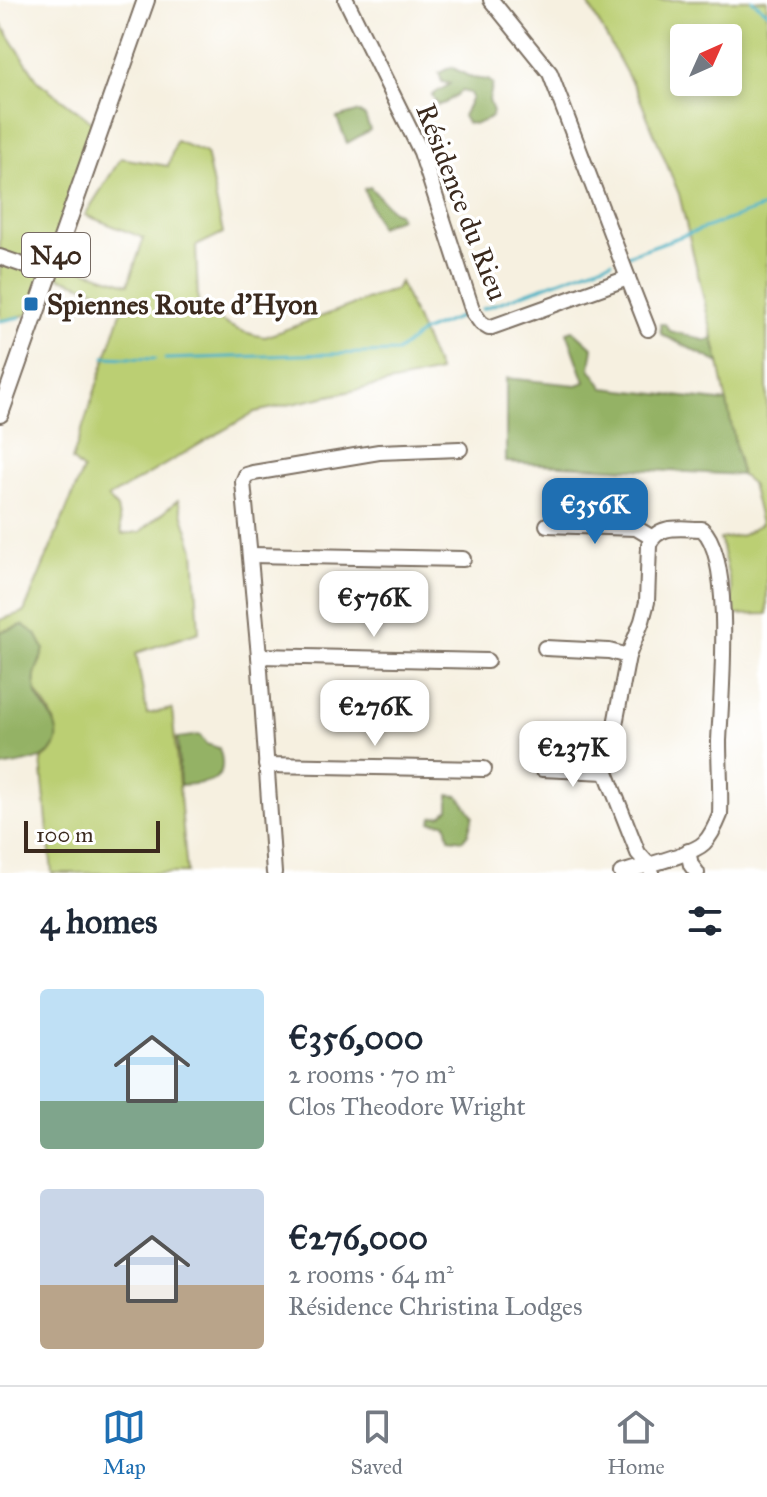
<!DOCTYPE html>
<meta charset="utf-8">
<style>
body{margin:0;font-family:"IM FELL Great Primer",serif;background:#f6f6f7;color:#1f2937;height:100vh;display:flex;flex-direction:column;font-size:30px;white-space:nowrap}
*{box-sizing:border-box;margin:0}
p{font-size:26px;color:#747a83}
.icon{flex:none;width:44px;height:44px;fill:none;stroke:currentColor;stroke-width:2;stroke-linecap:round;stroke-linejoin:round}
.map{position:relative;height:873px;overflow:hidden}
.details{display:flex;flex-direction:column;background:#fff;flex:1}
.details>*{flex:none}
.needle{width:52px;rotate:45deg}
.tools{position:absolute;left:670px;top:24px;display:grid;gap:16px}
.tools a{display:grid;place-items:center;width:72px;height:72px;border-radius:8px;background:#fff;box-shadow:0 4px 12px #0003;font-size:40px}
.scale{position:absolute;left:24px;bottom:20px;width:136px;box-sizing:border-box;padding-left:8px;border:4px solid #3b2a1e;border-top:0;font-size:22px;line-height:28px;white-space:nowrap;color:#3b2a1e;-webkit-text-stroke:6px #fff;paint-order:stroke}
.price{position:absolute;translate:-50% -68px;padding:0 18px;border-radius:16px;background:#fff;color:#222;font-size:26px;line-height:52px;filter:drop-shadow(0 2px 4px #0008)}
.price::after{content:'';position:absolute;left:50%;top:48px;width:24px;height:18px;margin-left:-12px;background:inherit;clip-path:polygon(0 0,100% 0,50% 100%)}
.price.on{background:#1f6fb2;color:#fff}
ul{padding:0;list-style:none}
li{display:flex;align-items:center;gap:24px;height:200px;padding:0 40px}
li span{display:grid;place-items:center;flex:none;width:224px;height:160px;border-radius:8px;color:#555}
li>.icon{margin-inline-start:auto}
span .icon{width:96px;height:96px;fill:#fffc;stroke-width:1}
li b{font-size:34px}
h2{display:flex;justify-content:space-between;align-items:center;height:96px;padding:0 40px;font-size:34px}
.tab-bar{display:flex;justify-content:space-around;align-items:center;height:112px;border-top:2px solid #e0e1e3;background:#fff;font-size:22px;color:#747a83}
.tab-bar a{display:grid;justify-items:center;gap:4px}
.tab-bar .on{color:#1f6fb2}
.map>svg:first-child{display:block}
.green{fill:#bbcf73;stroke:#7b7c48;stroke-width:2;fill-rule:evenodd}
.forest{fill:#94b265;stroke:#686e42;stroke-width:2}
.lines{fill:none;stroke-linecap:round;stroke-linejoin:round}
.stream{stroke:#47b2c5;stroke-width:3}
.minor-casing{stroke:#7c6f62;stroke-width:18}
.major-casing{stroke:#7c6f62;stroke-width:20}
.minor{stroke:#fff;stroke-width:14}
.major{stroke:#fff;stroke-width:16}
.poi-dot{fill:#1f6fb2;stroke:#fff;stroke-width:3}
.labels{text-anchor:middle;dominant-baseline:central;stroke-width:7;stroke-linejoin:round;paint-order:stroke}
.shield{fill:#fff;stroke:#766a62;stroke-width:2}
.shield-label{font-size:26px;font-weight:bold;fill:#3b2a1e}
.street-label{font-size:28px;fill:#3b2a1e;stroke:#fff}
.poi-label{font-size:28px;font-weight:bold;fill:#3b2a1e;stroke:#fff;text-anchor:start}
</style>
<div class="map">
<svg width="767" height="873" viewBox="0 0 767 873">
<rect width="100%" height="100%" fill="#fff"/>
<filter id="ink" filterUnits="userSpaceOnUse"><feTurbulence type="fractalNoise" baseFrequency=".0125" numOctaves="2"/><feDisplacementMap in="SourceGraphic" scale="16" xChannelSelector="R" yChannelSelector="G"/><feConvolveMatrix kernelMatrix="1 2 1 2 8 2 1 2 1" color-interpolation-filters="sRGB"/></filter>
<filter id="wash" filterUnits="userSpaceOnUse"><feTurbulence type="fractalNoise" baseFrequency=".006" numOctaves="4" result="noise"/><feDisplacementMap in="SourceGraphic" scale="32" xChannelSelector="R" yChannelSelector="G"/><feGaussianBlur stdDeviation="1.8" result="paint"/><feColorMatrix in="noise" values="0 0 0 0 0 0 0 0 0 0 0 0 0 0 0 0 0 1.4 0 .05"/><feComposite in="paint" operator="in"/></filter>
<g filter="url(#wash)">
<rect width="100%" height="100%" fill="#f6f0e0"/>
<!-- green -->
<g class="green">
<path d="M586,0H767V614L732,615V591L720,539L743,535L761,524L751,483L741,475L719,363L679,194L638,94ZM684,38H728V82H684Z"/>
<path d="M0,22L39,82L100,128L54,261L128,284L144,238L85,215L121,158L168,166L176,141L206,153L223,233L196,246L198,303C221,322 234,332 265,337L396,289L400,282L439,372L255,412L108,498L117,508L122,534L140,532L178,500L194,550L199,632L136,653L147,714L172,709L187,873H52L41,760L52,751C53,744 56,733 55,725C50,699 21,694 41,660L23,625L0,632V620L24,612L83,470L72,460L125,300L49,274L35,313L0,321Z"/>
</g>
<!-- forest -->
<g class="forest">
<polygon points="451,67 472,78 488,80 493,84 489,100 493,112 491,118 476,124 467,123 463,116 472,98 470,93 462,91 445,103 438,105 432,95 450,84 442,82 439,73"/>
<polygon points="357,112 365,116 370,130 347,143 337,118"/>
<polygon points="370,187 392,211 398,213 400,218 379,227 364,189"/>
<polygon points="660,324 665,324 670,331 707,341 713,338 719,363 661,334"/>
<polygon points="573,330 593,348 590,368 604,388 727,402 741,475 506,462 506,378 577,385 585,382 567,332"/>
<path d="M23,625L36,634L44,649C40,665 31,674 36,691C39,703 51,713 55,725C68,760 23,763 0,767V632Z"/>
<path d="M200,735L206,744L219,748C231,783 208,783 180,785L177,738Z"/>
<polygon points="449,795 459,796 473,816 468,834 463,840 449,838 446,823 431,822 432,817 442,815 449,809"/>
</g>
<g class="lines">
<!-- stream -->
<g class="stream">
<polyline points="752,0 767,12"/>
<polyline points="628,255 767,206"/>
<polyline points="482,309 612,261"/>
<polyline points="0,321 20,317"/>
<polyline points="105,357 155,359"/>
<polyline points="165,359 397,352 422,332 467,314"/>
</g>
</g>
</g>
<g filter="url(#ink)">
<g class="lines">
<!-- minor casing -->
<g class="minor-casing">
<g id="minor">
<polyline points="346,0 421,152 473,312 481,323 489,328 628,278 550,73 491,0"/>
<polyline points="0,257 49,274"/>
<polyline points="628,278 648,329"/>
<polyline points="547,525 636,528 651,537"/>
<polyline points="250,555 463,559"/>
<polyline points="545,648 609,651 628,656"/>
<polyline points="259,656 487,661"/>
<polyline points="266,765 484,769"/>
<polyline points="542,769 606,772"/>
<polyline points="688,851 691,865 697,873"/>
<polyline points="274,873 259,656 243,482 246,475 253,473 379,452 460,449"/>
<path d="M621,873C639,867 692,855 704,843C711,836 716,825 720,815C721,791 719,766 719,741C721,697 734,557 702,529C682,529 657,523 649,545L647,602L642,621L628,656L606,772L638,853L648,864L652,873"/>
</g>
</g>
<!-- major casing -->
<g class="major-casing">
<polyline id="major" points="0,414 146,0"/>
</g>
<!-- minor -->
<use href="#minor" class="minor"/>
<!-- major -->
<use href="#major" class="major"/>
</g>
</g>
<!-- markers -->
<rect class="poi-dot" x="23" y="296" width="16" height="16" rx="4"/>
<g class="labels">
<!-- shield labels -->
<rect class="shield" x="22" y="233" width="68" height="44" rx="6"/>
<g class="shield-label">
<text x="56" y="255">N40</text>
</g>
<!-- street labels -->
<g class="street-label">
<text transform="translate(462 202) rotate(69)">Résidence du Rieu</text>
</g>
<!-- poi labels -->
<g class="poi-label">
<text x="47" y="304">Spiennes Route d'Hyon</text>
</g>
</g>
</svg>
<div class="tools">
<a><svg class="needle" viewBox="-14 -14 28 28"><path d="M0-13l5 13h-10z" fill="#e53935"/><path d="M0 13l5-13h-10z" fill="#747a83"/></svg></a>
</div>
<div class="scale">100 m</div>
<b class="price on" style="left:595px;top:546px">€356K</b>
<b class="price" style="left:374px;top:639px">€576K</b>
<b class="price" style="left:375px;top:748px">€276K</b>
<b class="price" style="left:573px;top:789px">€237K</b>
</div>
<section class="details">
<h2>4 homes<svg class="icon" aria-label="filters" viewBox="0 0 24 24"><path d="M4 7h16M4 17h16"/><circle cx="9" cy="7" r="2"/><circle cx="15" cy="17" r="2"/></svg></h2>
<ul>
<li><span style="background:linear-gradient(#bfe0f5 70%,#7fa58c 0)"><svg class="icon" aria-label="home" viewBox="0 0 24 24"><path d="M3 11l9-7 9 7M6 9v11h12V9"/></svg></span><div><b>€356,000</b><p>2 rooms · 70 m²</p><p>Clos Theodore Wright</p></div></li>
<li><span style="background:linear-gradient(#c9d6e8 60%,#b9a48a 0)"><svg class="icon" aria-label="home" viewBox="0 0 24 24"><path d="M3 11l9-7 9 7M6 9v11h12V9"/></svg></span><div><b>€276,000</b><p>2 rooms · 64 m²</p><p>Résidence Christina Lodges</p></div></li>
</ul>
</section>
<nav class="tab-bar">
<a class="on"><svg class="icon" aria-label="map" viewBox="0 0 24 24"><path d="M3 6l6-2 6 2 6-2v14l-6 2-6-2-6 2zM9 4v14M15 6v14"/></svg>Map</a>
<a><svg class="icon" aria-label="saved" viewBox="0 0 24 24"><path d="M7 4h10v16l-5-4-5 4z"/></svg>Saved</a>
<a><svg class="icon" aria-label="home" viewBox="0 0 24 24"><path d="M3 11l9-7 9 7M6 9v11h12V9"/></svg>Home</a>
</nav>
